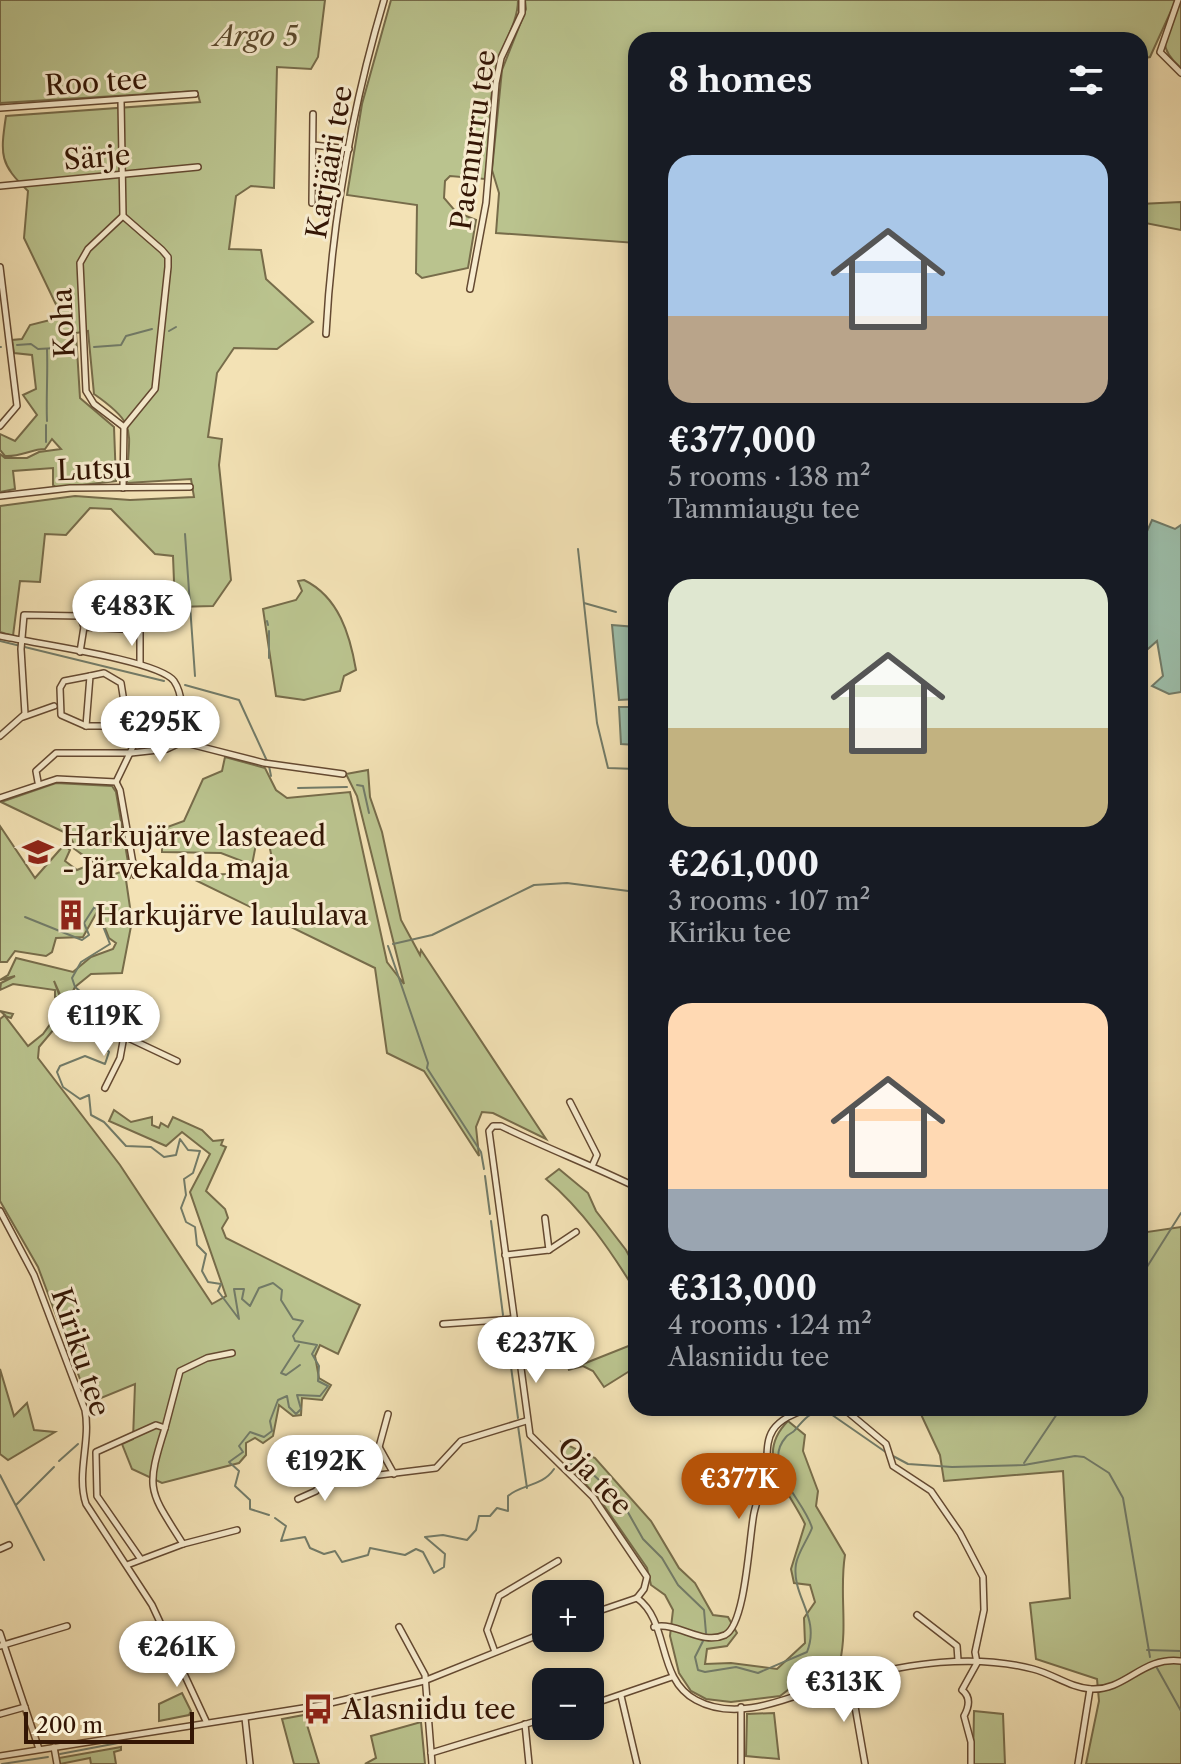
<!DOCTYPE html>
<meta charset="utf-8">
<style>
body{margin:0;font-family:"Libre Caslon Text",serif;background:#242831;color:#f1f3f6;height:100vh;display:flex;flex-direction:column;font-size:30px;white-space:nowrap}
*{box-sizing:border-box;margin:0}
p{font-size:26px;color:#9ea1a6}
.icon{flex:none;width:44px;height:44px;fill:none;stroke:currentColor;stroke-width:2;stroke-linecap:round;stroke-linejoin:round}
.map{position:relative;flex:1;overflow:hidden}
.details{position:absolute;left:628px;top:32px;width:520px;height:1384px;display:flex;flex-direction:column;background:#171b24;border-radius:24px;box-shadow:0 4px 12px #0003}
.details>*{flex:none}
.fabs{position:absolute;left:532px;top:1580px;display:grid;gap:16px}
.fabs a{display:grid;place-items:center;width:72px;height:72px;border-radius:16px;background:#171b24;box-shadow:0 4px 12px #0003;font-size:40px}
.scale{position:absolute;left:24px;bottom:20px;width:170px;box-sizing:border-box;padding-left:8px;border:4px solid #341605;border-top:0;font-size:22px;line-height:28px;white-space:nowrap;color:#341605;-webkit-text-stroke:6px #f7eccf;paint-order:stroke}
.price{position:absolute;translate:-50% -68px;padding:0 18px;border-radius:28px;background:#fff;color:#222;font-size:26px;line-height:52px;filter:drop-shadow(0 2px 4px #0008)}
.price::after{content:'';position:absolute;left:50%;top:48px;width:24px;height:18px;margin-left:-12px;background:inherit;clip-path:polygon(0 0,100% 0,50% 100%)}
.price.on{background:#b45309;color:#fff}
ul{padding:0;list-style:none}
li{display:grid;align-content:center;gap:16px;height:424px;padding:0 40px}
li span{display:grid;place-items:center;height:248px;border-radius:24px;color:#555}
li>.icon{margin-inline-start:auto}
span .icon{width:144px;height:144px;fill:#fffc;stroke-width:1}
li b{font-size:34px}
h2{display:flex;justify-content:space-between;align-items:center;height:96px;padding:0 40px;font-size:34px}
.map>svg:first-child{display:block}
.green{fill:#bac38e;stroke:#776c4a;stroke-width:2}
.water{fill:#9cbeaa;stroke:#727b68;stroke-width:2}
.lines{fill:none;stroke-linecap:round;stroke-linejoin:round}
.stream{stroke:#727b68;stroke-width:2}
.street-casing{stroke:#644931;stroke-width:8}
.street{stroke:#f7eccf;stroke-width:5}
.labels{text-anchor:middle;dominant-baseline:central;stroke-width:6;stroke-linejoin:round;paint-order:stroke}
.park-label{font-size:28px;font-style:italic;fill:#5c4a2e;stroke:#f7eccf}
.street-label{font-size:28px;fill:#341605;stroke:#f7eccf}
.poi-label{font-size:28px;fill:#341605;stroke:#f7eccf;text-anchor:start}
</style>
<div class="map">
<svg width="1181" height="1764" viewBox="0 0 1181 1764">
<rect width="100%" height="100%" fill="#f3e2b5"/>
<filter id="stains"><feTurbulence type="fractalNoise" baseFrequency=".0025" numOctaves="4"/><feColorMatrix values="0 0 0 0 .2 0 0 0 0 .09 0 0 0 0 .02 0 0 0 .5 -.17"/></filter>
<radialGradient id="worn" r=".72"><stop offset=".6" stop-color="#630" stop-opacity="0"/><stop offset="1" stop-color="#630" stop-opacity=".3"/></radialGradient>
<!-- green -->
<g class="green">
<path d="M0,0H325L318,57L311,69L277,67L274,188L251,186L236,196L229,249L261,250L266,279L313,322L277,349L234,348L217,373L208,437L222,439L219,465L231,580L213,606L175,607L173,556L155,554L111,509L90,508L66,535L45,534L40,582L20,581L13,636L0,632V506L75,496L130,500L194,497L191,479L127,483C128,430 140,426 94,394L88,331L76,333L80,398L114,427L116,481L57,488L53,485V468L13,471L15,489L0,492V454L5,458H27L39,452L61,449L52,439L45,449C31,449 21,457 5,456L0,450V434L15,441L37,415L23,395L36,389L32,355L14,353L12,340L22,339L30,325L62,317L24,238L28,191C0,164 0,156 6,116L200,102L197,91L0,103Z"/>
<path d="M391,0H518C518,25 500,47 495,72C488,107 490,144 485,179L450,176L445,181L444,198L456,212L476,220L468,268L422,278L416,273L417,205L347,195L362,104Z"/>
<polygon points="525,0 1176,0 1150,57 1140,59 1140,40 636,40 636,243 496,233 499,193 492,170 502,70 526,9"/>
<path d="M1181,1V68C1152,43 1168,31 1181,1Z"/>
<polygon points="1181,202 1181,230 1140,222 1140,204"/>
<path d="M304,580C339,597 350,635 356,670L344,676L340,691L304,700L276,696L263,609L296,600L302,591L298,581Z"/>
<polygon points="225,757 265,768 276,790 287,798 350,792 387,962 404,984 357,796 346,774 368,770 370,797 382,832 401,920 420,955 421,950 546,1139 493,1113 482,1112 476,1127 479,1156 424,1071 387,1053 375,968 185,875 275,873 269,844 256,844 252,865 221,853 162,852 162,829 184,821 203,779 222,771"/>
<path d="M56,783L112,786L116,792L128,862C105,877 90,859 70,846L73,842L68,834L1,802Z"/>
<polygon points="0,826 35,878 64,845 70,850 65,861 77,870 89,865 112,875 129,869 130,878 126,880 132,921 122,973 91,974 75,987 55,1028 39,1047 38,1058 120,1165 212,1304 226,1296 190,1192 210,1154 182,1132 166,1146 109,1121 114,1110 131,1122 152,1117 152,1125 159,1128 161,1123 168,1127 173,1117 202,1130 213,1141 223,1140 221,1145 226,1147 206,1191 225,1209 228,1218 222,1228 226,1238 360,1305 338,1354 320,1345 315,1356 319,1378 331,1385 322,1400 302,1398 301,1415 293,1416 279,1405 273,1436 263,1443 255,1438 246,1443 246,1455 239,1463 162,1483 132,1469 122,1444 133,1439 135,1384 89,1403 38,1267 0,1201 0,1019 5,1015 0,1011 13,1014 11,1018 5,1016 28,1046 43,1034 69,998 61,997 54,981 60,997 55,997 55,990 13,984 0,990 1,983 15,976 0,980 8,975 16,958 73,972 91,957 113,949 116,943 109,938 98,910 83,937 56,938 52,952 46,956 15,951 7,962 0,962"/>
<path d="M559,1169L588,1193L596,1211L626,1250L636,1269V1292C611,1251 583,1210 546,1179Z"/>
<polygon points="1181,1227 1181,1764 1086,1764 1099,1701 1097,1679 1036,1659 1030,1603 1070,1598 1063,1471 944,1481 940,1455 918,1408 1140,1408 1140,1233"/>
<polygon points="636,1343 636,1367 604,1387 593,1371 583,1366 568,1370"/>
<polygon points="0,1369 14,1416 27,1403 34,1430 55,1432 8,1460 0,1454"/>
<path d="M788,1421L805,1435L803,1451L818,1491L816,1506L845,1555C839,1591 848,1625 840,1662L821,1665L780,1696L731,1702L706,1699L691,1691L679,1673L670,1636L673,1610L665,1595L651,1585L647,1568L603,1504L564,1459L561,1442L595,1458L651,1521L679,1568L695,1583L713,1615L728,1617L737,1633L727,1646L707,1649L705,1664L731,1663L777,1669L805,1643L804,1618L815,1602L810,1585L794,1583L791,1569L805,1524C787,1487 753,1456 788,1421Z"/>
<polygon points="182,1693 191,1711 189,1715 159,1721 159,1704"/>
<polygon points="974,1711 1003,1714 1005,1764 973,1764"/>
<polygon points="774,1713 779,1759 746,1756 747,1714"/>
<polygon points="304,1715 319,1764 294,1764 282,1719"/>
<polygon points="421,1722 425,1764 365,1764 376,1758 371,1736"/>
<polygon points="121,1747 121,1750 114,1752 116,1764 91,1764 90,1758 60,1764 59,1758"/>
</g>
<!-- water -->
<g class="water">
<polygon points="1152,520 1175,529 1181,525 1181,692 1169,694 1152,686 1163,676 1157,641 1140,656 1140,547"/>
<polygon points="612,625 636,627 636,699 619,700"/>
<polygon points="619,707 636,707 636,745 621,744"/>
</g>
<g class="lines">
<!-- stream -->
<g class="stream">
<polyline points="169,331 176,327"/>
<polyline points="17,345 31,344 38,349 76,347"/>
<polyline points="0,347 1,347"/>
<polyline points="94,347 121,345 126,336 152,329"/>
<path d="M47,349C48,374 46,397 47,421"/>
<polyline points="46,425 46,442"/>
<polyline points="185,534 195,676"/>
<polyline points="578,549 597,723 608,768 636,769"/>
<polyline points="584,603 616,612"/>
<polyline points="267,621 268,625"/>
<polyline points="269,631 269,658"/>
<polyline points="0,641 164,681"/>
<polyline points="185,685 239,700 267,761"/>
<polyline points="269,766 271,776"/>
<polyline points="357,785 363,786 369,813"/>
<polyline points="298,788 347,787"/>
<polyline points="25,917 82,940 89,935 84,923 95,906 110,944 81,962 72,978 75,987 86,996 85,1003 76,1001 77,1025 87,1021 86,1029 109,1052 105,1064 85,1056 60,1066 57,1072 63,1087 80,1099 89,1095 91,1115 104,1122 126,1146 151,1147 164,1157 176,1155 180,1139 188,1150 200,1151 193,1173 184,1179 186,1195 181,1208 186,1222 195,1227 197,1245 206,1254 202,1271 208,1282 221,1284 218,1291 239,1319 234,1289 244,1289 242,1299 250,1306 259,1288 273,1283 282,1290 281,1300 293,1319 303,1321 293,1336 295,1341 317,1345 312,1354 319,1366 318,1381 328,1386 320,1396 297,1395 301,1409 296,1414 289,1407 287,1396 278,1400 270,1421 272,1431 264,1437 250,1432 239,1446 243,1452 229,1462 239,1471 235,1486 250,1500 250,1509 269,1515"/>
<polyline points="393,944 432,935 534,885 567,883 636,892"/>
<polyline points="388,946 428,1063 427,1068 481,1152 484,1169"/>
<polyline points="485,1176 490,1214"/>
<polyline points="491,1221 503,1315"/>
<polyline points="1140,1278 1181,1213"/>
<polyline points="505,1323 518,1418"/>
<polyline points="299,1345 281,1373 286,1375 300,1365"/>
<polyline points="518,1426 527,1488"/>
<polyline points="893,1456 908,1464 952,1467 1024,1465 1075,1456 1084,1457 1109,1473 1123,1498 1150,1657"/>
<polyline points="59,1461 78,1444"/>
<polyline points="566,1463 587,1469 621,1500 643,1539 662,1558 678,1585 704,1610 706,1633"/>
<polyline points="1024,1463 1061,1408"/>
<polyline points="0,1475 44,1560"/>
<polyline points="16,1505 54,1467"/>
<path d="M275,1518L286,1526L281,1541L305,1537L310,1548L324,1554L335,1551L342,1562L368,1555L370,1548L405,1555L416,1549L423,1552L434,1573L444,1567L445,1554L425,1537L443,1535L467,1540L476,1530L479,1516H490L497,1508L508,1511V1496C521,1484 542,1487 554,1469"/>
<path d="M704,1639L695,1657L698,1670L705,1672L736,1667L758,1673L807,1652C821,1617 791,1596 796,1564C798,1552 808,1539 812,1528C806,1502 760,1466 786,1437C788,1434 793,1433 795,1430C805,1418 810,1412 825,1410L887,1453"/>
<polyline points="1147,1650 1181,1651"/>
<polyline points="1157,1668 1181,1711"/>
<polyline points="126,1742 133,1741"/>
<polyline points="60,1754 118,1743"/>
<polyline points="2,1764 48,1757"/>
</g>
<!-- street casing -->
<g class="street-casing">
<g id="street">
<polyline points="1178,0 1160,52 1181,73"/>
<polyline points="121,101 123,216 162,250 168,257 168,267 155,389 124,427 123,488"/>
<polyline points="0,108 195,94"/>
<polyline points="313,145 349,149"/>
<polyline points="0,186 198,167"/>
<polyline points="312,203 313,114"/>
<polyline points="123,216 88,249 80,263 86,391 94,404 124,427"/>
<polyline points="0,267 17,406 0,426"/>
<polyline points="470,289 486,203 496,83 501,58 522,13 522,0"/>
<path d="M326,334C332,221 352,108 384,0"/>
<polyline points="0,496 70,488 190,487"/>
<path d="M0,636C31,643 159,660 174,681C185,697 182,724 182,742"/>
<polyline points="80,652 84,627"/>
<polyline points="23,717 54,706"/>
<polyline points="86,726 61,715 60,688 64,681 90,676"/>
<polyline points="129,726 86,726 90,676 104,673 121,683 127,721 134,731 135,742 130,753"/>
<polyline points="0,736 25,714 21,649 24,615 80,616 84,627 140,630 140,664"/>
<polyline points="182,742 264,763 343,774"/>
<polyline points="131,753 167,749 182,742"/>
<polyline points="38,782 36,771 56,753 130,753 116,782"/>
<polyline points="0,798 57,779 116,782 120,790 135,875"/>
<polyline points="105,1088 120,1058 124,1036 177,1061"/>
<polyline points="570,1102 597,1155 593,1164"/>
<path d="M636,1187C591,1165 546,1148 501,1126H493L489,1131L530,1435L593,1497L647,1577L644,1589L637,1598"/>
<path d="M0,1211L34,1275L85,1410C91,1441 76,1474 86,1504L152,1605L206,1721"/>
<polyline points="549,1250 576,1232"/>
<polyline points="505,1255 549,1250 545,1218"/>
<polyline points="443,1324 513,1319"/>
<path d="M843,1408L886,1444L893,1466L931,1491L960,1533L983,1577L984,1610L975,1652L977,1663L962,1690C971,1697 969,1707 964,1716L971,1742V1764"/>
<polyline points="165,1428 180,1371 207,1358 232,1353"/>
<polyline points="379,1447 394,1474"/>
<polyline points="335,1471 355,1478 436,1468 461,1441 526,1421"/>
<polyline points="298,1499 316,1491 326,1474 379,1447 388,1414"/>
<polyline points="183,1544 237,1530"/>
<polyline points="0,1549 9,1545"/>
<path d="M127,1565L183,1544C149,1490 145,1491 165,1428L156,1425L96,1452L97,1496L140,1558"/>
<path d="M637,1598C670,1622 656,1679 696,1700C743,1726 802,1690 848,1679C909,1664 971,1653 1033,1669C1053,1674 1071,1688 1091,1689C1126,1691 1142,1656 1181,1661"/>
<polyline points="590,1614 637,1598"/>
<polyline points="917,1615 957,1646 958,1660"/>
<polyline points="399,1627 425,1675 432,1764"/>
<path d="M654,1627C677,1621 701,1646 725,1635C746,1624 749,1537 754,1513C757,1499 763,1486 766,1472C768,1458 765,1442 773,1430C781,1418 796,1413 809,1408"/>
<polyline points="0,1633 39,1749"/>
<polyline points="0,1646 67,1626"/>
<polyline points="495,1652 487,1630 499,1596 558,1561"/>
<polyline points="850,1678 865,1764"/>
<polyline points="621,1696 637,1764"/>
<polyline points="590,1705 672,1677"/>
<polyline points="0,1714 25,1707"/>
<polyline points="245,1718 250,1764"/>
<polyline points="525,1724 529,1764"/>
<polyline points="54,1747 57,1764"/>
<polyline points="431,1753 546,1718"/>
<polyline points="0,1756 322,1705 424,1681 546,1632"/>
<polyline points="741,1764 741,1707"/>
<polyline points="1078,1764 1090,1689"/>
</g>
</g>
<!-- street -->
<use href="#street" class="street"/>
</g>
<!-- icons -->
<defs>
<g id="school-bare" transform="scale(2.4)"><path d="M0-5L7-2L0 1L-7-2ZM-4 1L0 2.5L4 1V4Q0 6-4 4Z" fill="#8f2418" stroke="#f7eccf" stroke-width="2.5" paint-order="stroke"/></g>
<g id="building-bare" transform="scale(2.4)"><path d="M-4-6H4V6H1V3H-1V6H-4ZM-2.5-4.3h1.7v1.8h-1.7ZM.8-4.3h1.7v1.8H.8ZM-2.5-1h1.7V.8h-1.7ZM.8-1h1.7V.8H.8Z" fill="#8f2418" stroke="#f7eccf" stroke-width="2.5" paint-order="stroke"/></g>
<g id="bus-bare" transform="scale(2.4)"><path d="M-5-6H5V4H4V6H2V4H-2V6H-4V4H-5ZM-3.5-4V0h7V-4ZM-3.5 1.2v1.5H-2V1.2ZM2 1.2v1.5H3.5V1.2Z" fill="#8f2418" stroke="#f7eccf" stroke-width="2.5" paint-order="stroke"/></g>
</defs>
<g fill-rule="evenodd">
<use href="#school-bare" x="38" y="852"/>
<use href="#building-bare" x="71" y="915"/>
<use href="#bus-bare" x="318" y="1709"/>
</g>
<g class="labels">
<!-- park labels -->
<g class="park-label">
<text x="256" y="36">Argo 5</text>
</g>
<!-- street labels -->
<g class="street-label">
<text transform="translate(96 82) rotate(-4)">Roo tee</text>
<text transform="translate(473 140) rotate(-82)">Paemurru tee</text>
<text transform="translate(97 157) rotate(-5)">Särje</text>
<text transform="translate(329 162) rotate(-80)">Karjääri tee</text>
<text transform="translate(63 323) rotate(-93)">Koha</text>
<text transform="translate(94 469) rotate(-2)">Lutsu</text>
<text transform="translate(81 1352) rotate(72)">Kiriku tee</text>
<text transform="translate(595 1476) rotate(47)">Oja tee</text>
</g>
<!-- poi labels -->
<g class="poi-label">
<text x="62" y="836">Harkujärve lasteaed<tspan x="62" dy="32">- Järvekalda maja</tspan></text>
<text x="95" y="915">Harkujärve laululava</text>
<text x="342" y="1709">Alasniidu tee</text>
</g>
</g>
<rect width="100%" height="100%" filter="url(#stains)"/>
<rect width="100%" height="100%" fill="url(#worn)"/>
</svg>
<div class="fabs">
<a>+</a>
<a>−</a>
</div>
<div class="scale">200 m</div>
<b class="price" style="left:132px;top:648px">€483K</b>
<b class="price" style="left:160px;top:764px">€295K</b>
<b class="price" style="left:104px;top:1058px">€119K</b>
<b class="price" style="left:536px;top:1385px">€237K</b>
<b class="price" style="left:325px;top:1503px">€192K</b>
<b class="price on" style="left:739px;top:1521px">€377K</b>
<b class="price" style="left:177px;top:1689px">€261K</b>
<b class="price" style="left:844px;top:1724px">€313K</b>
<section class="details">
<h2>8 homes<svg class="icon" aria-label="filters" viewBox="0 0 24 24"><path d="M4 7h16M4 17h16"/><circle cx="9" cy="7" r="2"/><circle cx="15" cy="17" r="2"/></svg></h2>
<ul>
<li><span style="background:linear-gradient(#a9c7e8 65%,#b9a48a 0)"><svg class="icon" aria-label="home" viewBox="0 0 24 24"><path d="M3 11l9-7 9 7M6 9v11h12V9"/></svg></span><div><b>€377,000</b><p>5 rooms · 138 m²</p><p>Tammiaugu tee</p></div></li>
<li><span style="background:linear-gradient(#dfe7d0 60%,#c2b280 0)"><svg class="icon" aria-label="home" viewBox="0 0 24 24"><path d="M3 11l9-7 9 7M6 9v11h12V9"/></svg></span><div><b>€261,000</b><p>3 rooms · 107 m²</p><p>Kiriku tee</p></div></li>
<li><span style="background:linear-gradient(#ffd9b3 75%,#9aa5b1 0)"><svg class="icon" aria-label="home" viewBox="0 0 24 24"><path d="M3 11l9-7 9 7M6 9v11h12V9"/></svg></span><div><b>€313,000</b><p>4 rooms · 124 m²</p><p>Alasniidu tee</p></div></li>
</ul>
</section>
</div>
